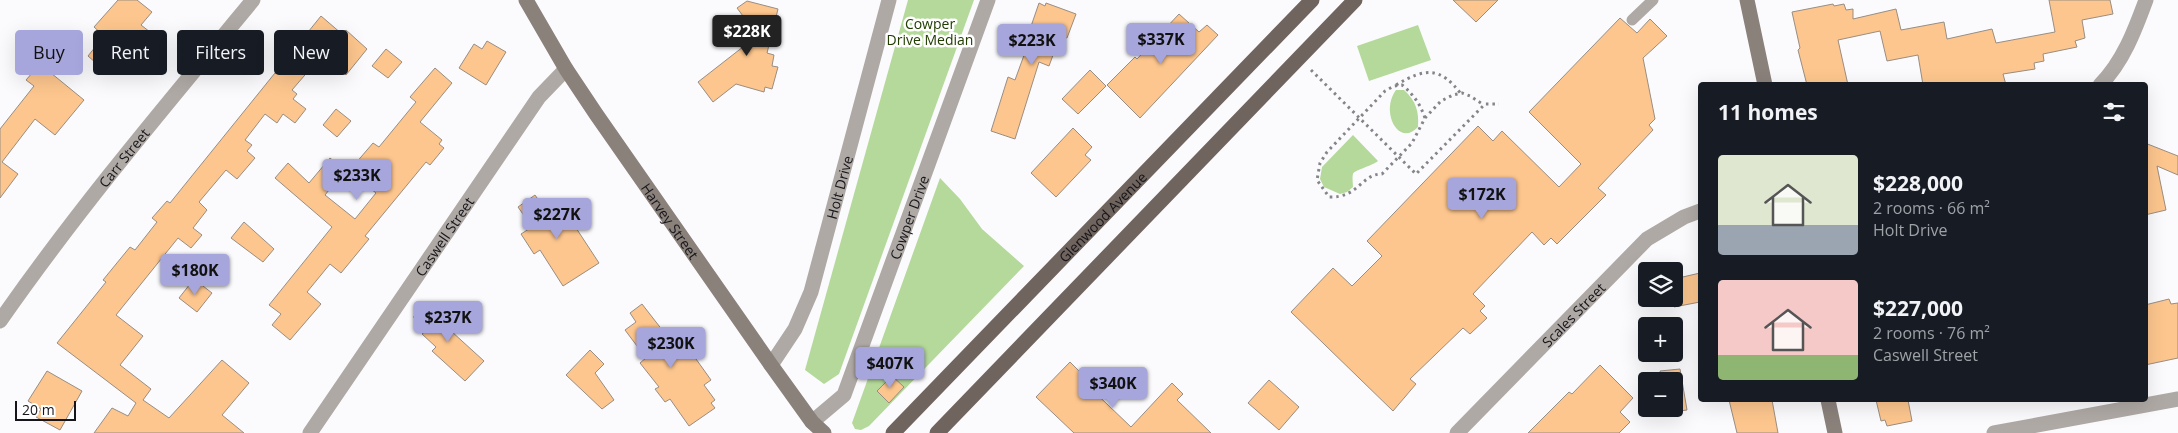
<!DOCTYPE html>
<meta charset="utf-8">
<style>
body{margin:0;font-family:"Open Sans",sans-serif;background:#20242c;color:#f1f3f6;height:100vh;display:flex;flex-direction:column;font-size:19px;white-space:nowrap}
*{box-sizing:border-box;margin:0}
p{font-size:16px;color:#9ea1a6}
.icon{flex:none;width:28px;height:28px;fill:none;stroke:currentColor;stroke-width:2;stroke-linecap:round;stroke-linejoin:round}
.map{position:relative;flex:1;overflow:hidden}
.panel{position:absolute;left:1698px;top:82px;width:450px;height:320px;display:flex;flex-direction:column;background:#171b24;border-radius:5px;box-shadow:0 5px 20px #0002}
.panel>*{flex:none}
.banner{position:absolute;left:15px;top:30px;width:475px;height:45px;display:flex;gap:10px}
.tools{position:absolute;left:1638px;top:262px;display:grid;gap:10px}
.tools a{display:grid;place-items:center;width:45px;height:45px;border-radius:5px;background:#171b24;box-shadow:0 5px 20px #0002;font-size:25px}
.scale{position:absolute;left:15px;bottom:12px;width:61px;box-sizing:border-box;padding-left:5px;border:2px solid #16151a;border-top:0;font-size:14px;line-height:18px;white-space:nowrap;color:#16151a;-webkit-text-stroke:4px #fff;paint-order:stroke}
.price{position:absolute;translate:-50% -42px;padding:0 11px;border-radius:5px;background:#a6a6dd;color:#111;font-size:16px;line-height:32px;filter:drop-shadow(0 1px 2px #0008)}
.price::after{content:'';position:absolute;left:50%;top:30px;width:15px;height:11px;margin-left:-8px;background:inherit;clip-path:polygon(0 0,100% 0,50% 100%)}
.price.current{background:#222;color:#fff}
ul{padding:0;list-style:none}
li{display:flex;align-items:center;gap:15px;height:125px;padding:0 20px}
li span{display:grid;place-items:center;flex:none;width:140px;height:100px;border-radius:5px;color:#555}
li>.icon{margin-inline-start:auto}
span .icon{width:60px;height:60px;fill:#fffc;stroke-width:1}
li b{font-size:21px}
h2{display:flex;justify-content:space-between;align-items:center;height:60px;padding:0 20px;font-size:21px}
.pill{padding:0 18px;border-radius:5px;background:#171b24;box-shadow:0 5px 20px #0002;font-size:18px;line-height:45px}
.pill.current{background:#a6a6dd;color:#111}
.map>svg:first-child{display:block}
.green{fill:#b4d99a}
.building{fill:#fdc68e;stroke:#998d82}
.lines{fill:none;stroke-linecap:round;stroke-linejoin:round}
.path{stroke:#858589;stroke-width:3;stroke-dasharray:2.5 4;stroke-linecap:butt}
.lane{stroke:#afa9a5;stroke-width:11}
.street{stroke:#afa9a5;stroke-width:15}
.secondary{stroke:#8a817b;stroke-width:15}
.primary{stroke:#70655e;stroke-width:15}
.labels{text-anchor:middle;dominant-baseline:central;stroke-width:5;stroke-linejoin:round;paint-order:stroke}
.park-label{font-size:14px;fill:#213d01;stroke:#fff}
.street-label{font-size:14px;fill:#16151a;stroke:#fff}
</style>
<div class="map">
<svg width="2178" height="433" viewBox="0 0 2178 433">
<rect width="100%" height="100%" fill="#fbfbfe"/>
<!-- green -->
<g class="green">
<polygon points="908,0 974,0 839,374 824,384 805,370"/>
<polygon points="1418,25 1431,60 1369,81 1357,46"/>
<path d="M1396,90H1404C1416,101 1419,111 1418,127C1398,148 1380,111 1396,90Z"/>
<path d="M1353,135L1378,161C1372,166 1354,170 1353,174C1352,177 1353,184 1353,187L1347,192L1340,194L1324,187L1320,179L1322,167Z"/>
<polygon points="940,178 960,199 982,229 1024,266 869,426 861,430 855,429 852,423"/>
</g>
<!-- building -->
<g class="building">
<polygon points="118,0 137,0 152,12 141,25 150,32 122,64 115,58 104,70 88,56 104,36 94,27"/>
<polygon points="1453,0 1498,0 1476,22"/>
<polygon points="2049,0 2110,0 2113,14 2082,20 2085,38 2075,41 2077,47 2043,54 2044,61 2034,63 2035,69 2003,74 2006,85 1923,85 1918,55 1887,61 1880,31 1838,40 1848,85 1807,85 1798,50 1800,48 1792,12 1833,4 1834,6 1844,4 1846,10 1853,9 1853,19 1896,9 1901,30 1944,22 1947,39 1992,29 1996,43 2055,32"/>
<polygon points="747,1 778,9 767,53 774,55 772,66 778,67 772,89 765,87 764,92 736,84 713,102 698,82 748,43 752,28 737,8"/>
<polygon points="1039,3 1045,6 1046,3 1076,14 1067,38 1060,36 1049,66 1039,62 1015,139 991,131 1008,77 1015,80 1031,36 1028,35"/>
<polygon points="1179,14 1199,32 1207,25 1218,35 1140,118 1107,85 1135,57 1137,59"/>
<polygon points="321,16 342,34 346,30 367,49 346,75 325,57 320,64 317,61 292,90 297,94 293,99 306,109 295,123 283,114 277,123 265,114 245,140 252,145 247,151 255,158 237,179 226,170 199,202 207,210 193,228 202,235 191,248 178,238 116,315 143,336 120,365 151,389 143,400 169,418 222,360 249,383 222,415 244,433 94,433 112,408 128,416 136,403 57,343 106,282 103,280 130,247 135,250 157,222 152,218 167,201 170,203"/>
<polygon points="1620,18 1637,33 1650,19 1667,36 1643,58 1655,119 1649,125 1653,130 1598,188 1606,195 1557,244 1551,238 1544,245 1532,232 1473,294 1485,306 1480,311 1487,318 1470,334 1463,328 1410,379 1416,384 1393,411 1291,312 1333,268 1352,286 1382,256 1367,241 1478,126 1493,141 1502,131 1559,187 1581,164 1529,112"/>
<polygon points="487,41 506,52 486,85 459,68 474,44 482,49"/>
<polygon points="386,49 402,62 388,78 372,66"/>
<polygon points="40,64 84,100 55,135 35,119 2,162 18,174 0,198 0,129 34,86 26,80"/>
<polygon points="435,68 452,83 420,122 442,140 439,144 444,148 430,165 426,162 365,236 369,239 341,273 330,264 307,292 321,304 290,340 272,325 281,314 269,305 332,227 275,178 288,163 309,183 330,158 345,170 325,195 355,219 376,193 349,171 373,143 379,147 416,102 410,97"/>
<polygon points="1090,70 1106,86 1078,114 1062,99"/>
<polygon points="336,109 351,121 337,137 323,125"/>
<polygon points="1073,128 1092,147 1085,155 1091,160 1056,197 1031,173"/>
<polygon points="2145,143 2178,156 2178,175 2157,166 2166,210 2145,215"/>
<polygon points="535,195 546,211 559,202 599,263 563,286 540,250 534,254 521,234 532,227 518,207"/>
<polygon points="244,222 274,249 263,262 231,238"/>
<polygon points="1700,273 1700,302 1674,307 1674,279"/>
<polygon points="194,279 212,293 197,312 179,298"/>
<polygon points="2169,299 2171,304 2178,303 2178,358 2145,365 2145,305"/>
<polygon points="427,302 443,317 440,321 484,361 465,381 432,351 436,347 422,334 427,330 413,317"/>
<polygon points="642,304 684,358 691,352 711,380 704,385 715,400 711,403 715,408 689,426 670,399 665,402 655,389 659,387 640,363 646,358 625,330 636,322 630,313"/>
<polygon points="590,350 604,364 595,373 614,400 602,409 566,375"/>
<polygon points="1070,362 1087,379 1084,382 1131,427 1172,383 1183,394 1177,400 1211,433 1074,433 1036,397"/>
<polygon points="1600,365 1633,398 1620,412 1630,422 1619,433 1528,433 1569,392 1572,394"/>
<polygon points="1680,369 1687,410 1667,413 1666,409 1674,409 1674,381 1662,381 1660,371"/>
<polygon points="47,371 82,391 60,430 36,417 41,409 28,401"/>
<polygon points="892,376 904,387 889,403 877,391"/>
<polygon points="1269,380 1299,407 1279,430 1248,403"/>
<polygon points="1729,400 1772,400 1778,433 1737,433"/>
<polygon points="1876,400 1908,400 1912,421 1887,426 1885,420 1881,421"/>
</g>
<g class="lines">
<!-- path -->
<g class="path">
<polyline points="1311,70 1416,174 1485,104 1499,104"/>
<path d="M1396,85C1425,68 1440,66 1461,94"/>
<path d="M1425,118C1420,104 1414,95 1402,85L1394,86L1385,91L1327,152L1320,163L1317,180L1329,197C1359,198 1361,174 1382,174L1412,143L1425,118L1441,101L1453,95L1462,93L1470,96L1484,105"/>
</g>
<!-- lane -->
<polyline class="lane" points="1632,20 1653,0"/>
<!-- street -->
<g class="street">
<path d="M2100,85C2123,62 2135,30 2146,0"/>
<path id="s1" d="M0,321C78,209 166,105 253,0"/>
<path id="s2" d="M771,365L795,329L811,292L889,0"/>
<path id="s3" d="M812,422L844,395L988,0"/>
<path id="s4" d="M310,433L539,97L566,69"/>
<path id="s5" d="M1457,433L1647,239L1684,217L1700,211"/>
<polyline points="1994,433 2178,399"/>
</g>
<!-- secondary -->
<g class="secondary">
<path id="s6" d="M526,0L566,69L596,114L771,365L812,422L824,433"/>
<polyline points="1747,0 1765,85"/>
<polyline points="1828,400 1835,433"/>
</g>
<!-- primary -->
<g class="primary">
<path id="s7" d="M893,433L1312,0"/>
<polyline points="937,433 1355,0"/>
</g>
</g>
<g class="labels">
<!-- park labels -->
<g class="park-label">
<text x="930" y="23">Cowper<tspan x="930" dy="16">Drive Median</tspan></text>
</g>
<!-- street labels -->
<g class="street-label">
<text stroke="none"><textPath href="#s1" startOffset="205">Carr Street</textPath></text>
<text stroke="none"><textPath href="#s2" startOffset="192">Holt Drive</textPath></text>
<text stroke="none"><textPath href="#s3" startOffset="231">Cowper Drive</textPath></text>
<text stroke="none"><textPath href="#s7" startOffset="301">Glenwood Avenue</textPath></text>
<text stroke="none"><textPath href="#s6" startOffset="264">Harvey Street</textPath></text>
<text stroke="none"><textPath href="#s4" startOffset="238">Caswell Street</textPath></text>
<text stroke="none"><textPath href="#s5" startOffset="166">Scales Street</textPath></text>
</g>
</g>
</svg>
<div class="tools">
<a><svg class="icon" aria-label="layers" viewBox="0 0 24 24"><path d="M12 4l9 5-9 5-9-5zM3 14l9 5 9-5"/></svg></a>
<a>+</a>
<a>−</a>
</div>
<div class="scale">20 m</div>
<b class="price current" style="left:747px;top:57px">$228K</b>
<b class="price" style="left:1161px;top:65px">$337K</b>
<b class="price" style="left:1032px;top:66px">$223K</b>
<b class="price" style="left:357px;top:201px">$233K</b>
<b class="price" style="left:1482px;top:220px">$172K</b>
<b class="price" style="left:557px;top:240px">$227K</b>
<b class="price" style="left:195px;top:296px">$180K</b>
<b class="price" style="left:448px;top:343px">$237K</b>
<b class="price" style="left:671px;top:369px">$230K</b>
<b class="price" style="left:890px;top:389px">$407K</b>
<b class="price" style="left:1113px;top:409px">$340K</b>
<div class="banner">
<a class="pill current">Buy</a>
<a class="pill">Rent</a>
<a class="pill">Filters</a>
<a class="pill">New</a>
</div>
<section class="panel">
<h2>11 homes<svg class="icon" aria-label="filters" viewBox="0 0 24 24"><path d="M4 7h16M4 17h16"/><circle cx="9" cy="7" r="2"/><circle cx="15" cy="17" r="2"/></svg></h2>
<ul>
<li><span style="background:linear-gradient(#dfe7d0 70%,#9aa5b1 0)"><svg class="icon" aria-label="home" viewBox="0 0 24 24"><path d="M3 11l9-7 9 7M6 9v11h12V9"/></svg></span><div><b>$228,000</b><p>2 rooms · 66 m²</p><p>Holt Drive</p></div></li>
<li><span style="background:linear-gradient(#f6c9c9 75%,#8fb573 0)"><svg class="icon" aria-label="home" viewBox="0 0 24 24"><path d="M3 11l9-7 9 7M6 9v11h12V9"/></svg></span><div><b>$227,000</b><p>2 rooms · 76 m²</p><p>Caswell Street</p></div></li>
</ul>
</section>
</div>
